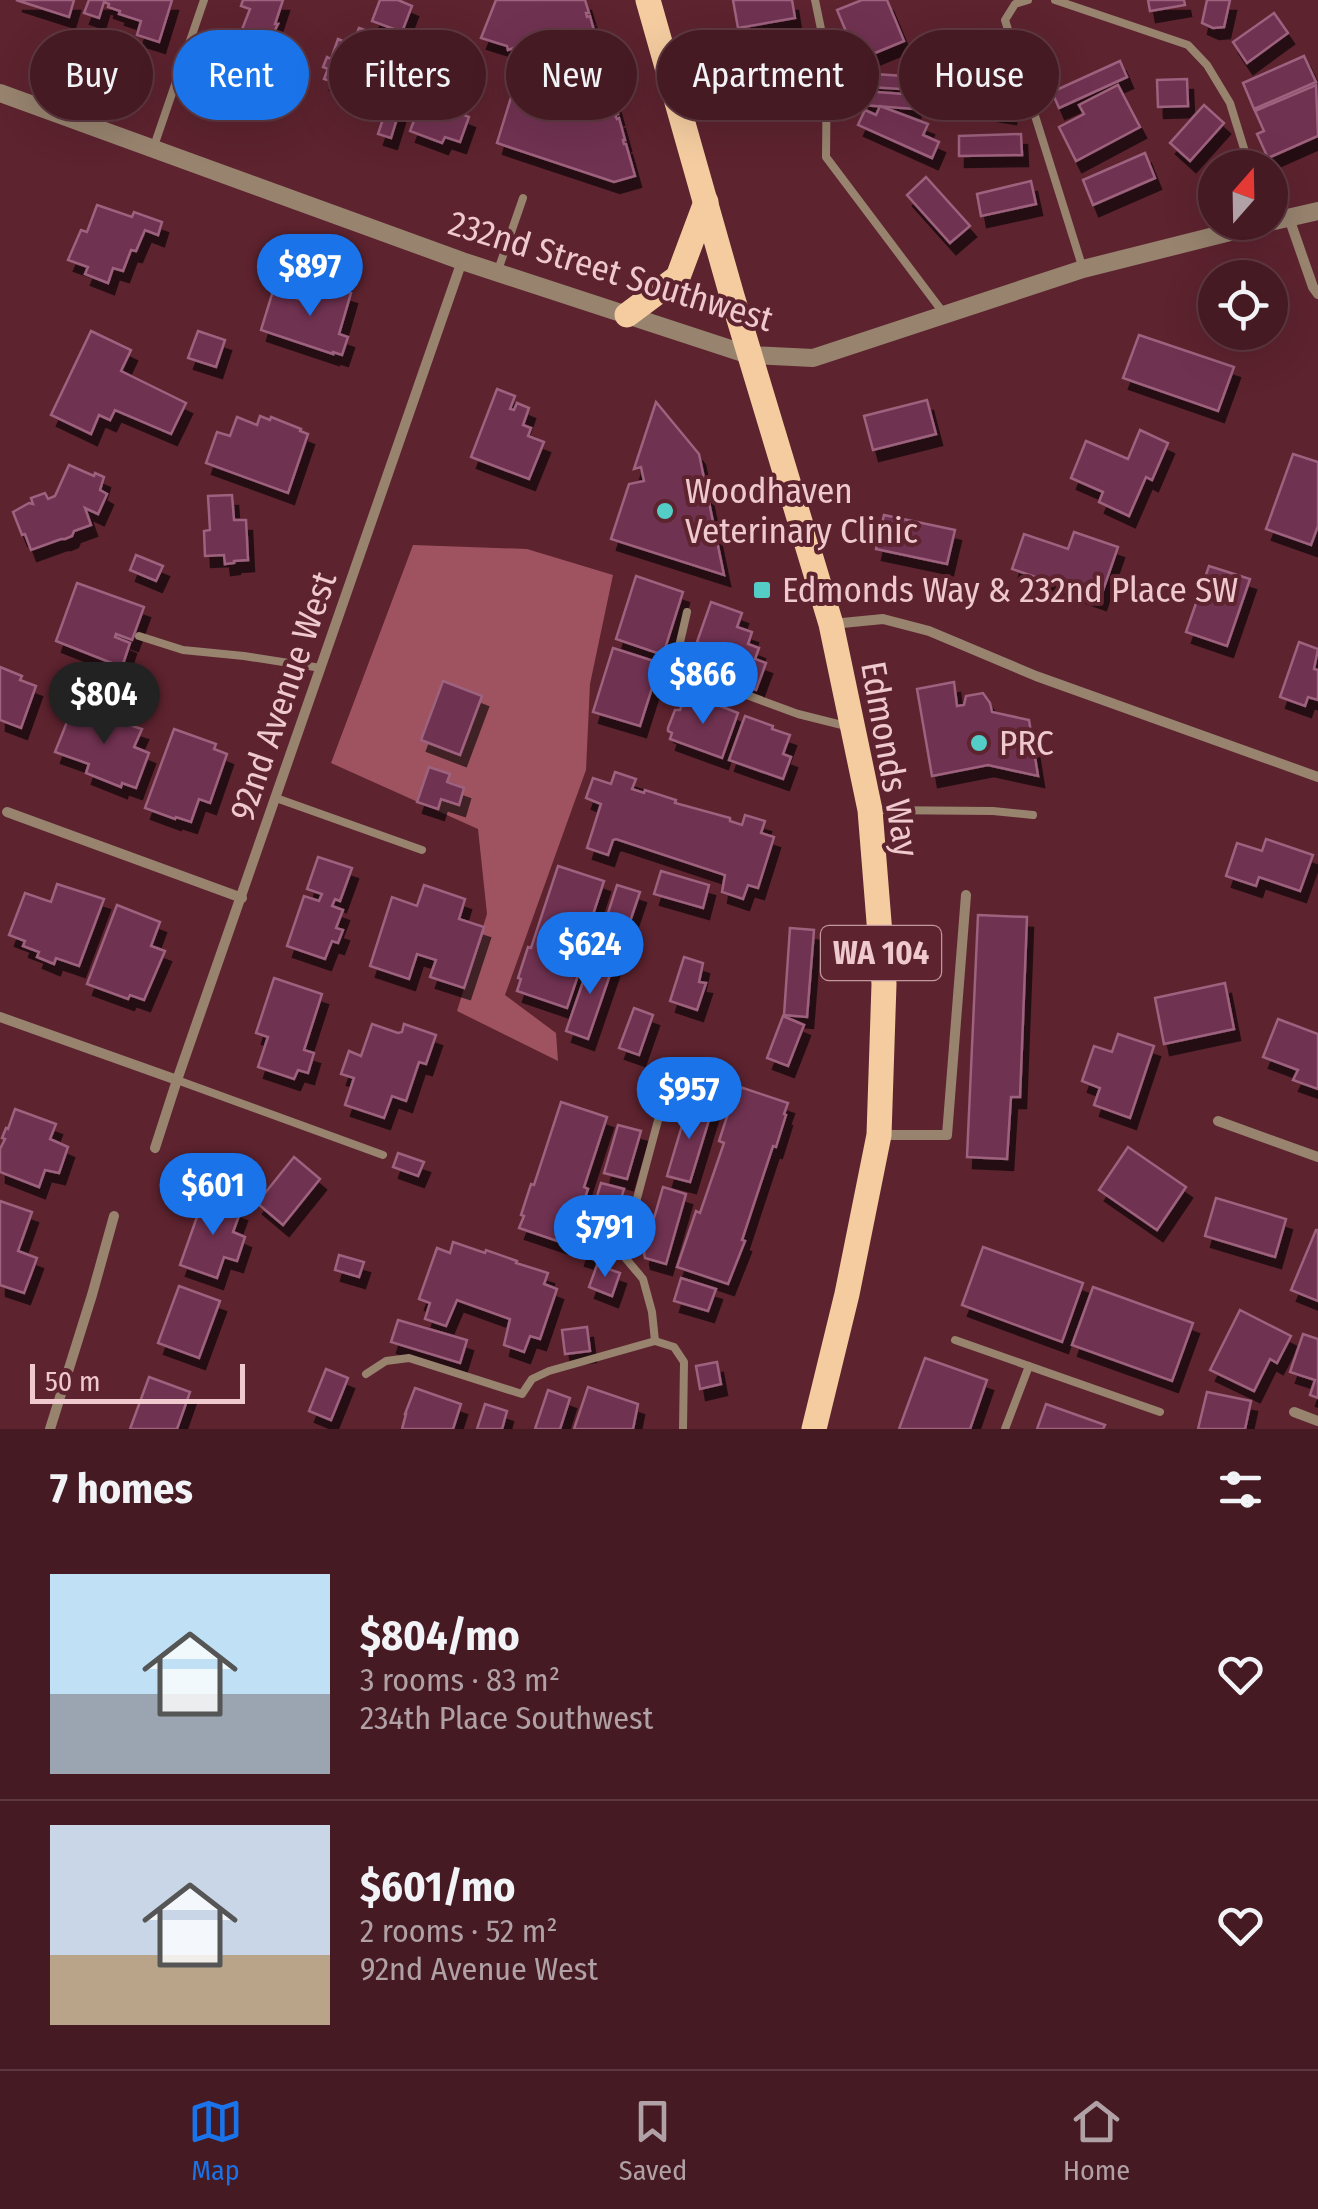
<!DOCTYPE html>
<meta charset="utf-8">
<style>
body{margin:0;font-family:"Fira Sans Condensed",sans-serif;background:#4d232b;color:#f1f3f6;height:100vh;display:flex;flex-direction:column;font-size:38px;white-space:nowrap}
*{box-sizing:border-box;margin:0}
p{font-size:32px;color:#b0a1a6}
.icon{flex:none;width:55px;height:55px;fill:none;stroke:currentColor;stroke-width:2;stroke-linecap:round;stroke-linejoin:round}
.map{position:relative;height:1429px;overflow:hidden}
.sheet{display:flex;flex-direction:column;background:#461a23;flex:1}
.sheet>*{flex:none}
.hud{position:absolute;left:30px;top:30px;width:1260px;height:90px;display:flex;gap:20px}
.needle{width:65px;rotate:20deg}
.controls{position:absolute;left:1198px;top:150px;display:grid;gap:20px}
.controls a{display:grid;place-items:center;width:90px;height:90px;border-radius:50%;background:#461a23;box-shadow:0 10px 40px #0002,0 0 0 2px #5e3841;font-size:50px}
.scale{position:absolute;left:30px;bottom:25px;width:215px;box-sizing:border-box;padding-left:10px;border:5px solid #efc9ce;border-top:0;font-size:28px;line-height:35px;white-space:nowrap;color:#efc9ce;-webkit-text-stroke:8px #5d232f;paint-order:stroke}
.price{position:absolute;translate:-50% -85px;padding:0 22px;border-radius:35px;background:#1a73e8;color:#fff;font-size:32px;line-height:65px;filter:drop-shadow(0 2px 5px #0008)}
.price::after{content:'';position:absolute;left:50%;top:60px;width:30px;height:22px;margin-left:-15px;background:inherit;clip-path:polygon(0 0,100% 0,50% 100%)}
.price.current{background:#222;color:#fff}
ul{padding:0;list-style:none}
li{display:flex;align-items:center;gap:30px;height:250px;padding:0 50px}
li+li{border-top:2px solid #5e3841}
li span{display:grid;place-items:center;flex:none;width:280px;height:200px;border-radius:0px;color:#555}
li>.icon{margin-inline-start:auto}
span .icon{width:120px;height:120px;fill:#fffc;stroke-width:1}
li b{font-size:42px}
h2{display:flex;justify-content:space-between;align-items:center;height:120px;padding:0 50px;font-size:42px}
.pill{padding:0 35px;border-radius:45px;background:#461a23;box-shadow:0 10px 40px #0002,0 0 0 2px #5e3841;font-size:35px;line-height:90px}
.pill.current{background:#1a73e8;color:#fff}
.tabs{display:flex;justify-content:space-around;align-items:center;height:140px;border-top:2px solid #5e3841;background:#461a23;font-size:28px;color:#b0a1a6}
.tabs a{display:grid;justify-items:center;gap:5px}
.tabs .current{color:#1a73e8}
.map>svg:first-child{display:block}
.forest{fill:#9f5360}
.building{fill:#703051;stroke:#9d627e;stroke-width:2.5;filter:url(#shadow)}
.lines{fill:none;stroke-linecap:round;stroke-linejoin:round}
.service{stroke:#97836e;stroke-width:8}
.minor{stroke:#97836e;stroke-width:10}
.tertiary{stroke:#97836e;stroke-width:18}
.primary{stroke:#f4cca0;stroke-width:25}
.poi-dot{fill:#54cdc7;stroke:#5d232f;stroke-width:4}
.labels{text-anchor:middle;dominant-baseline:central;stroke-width:8;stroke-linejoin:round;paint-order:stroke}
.shield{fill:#5d232f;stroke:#c3979e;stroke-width:2.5}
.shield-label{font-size:32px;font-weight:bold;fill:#efc9ce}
.street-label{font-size:35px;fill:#efc9ce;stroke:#5d232f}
.poi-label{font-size:35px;fill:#efc9ce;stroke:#5d232f;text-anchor:start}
</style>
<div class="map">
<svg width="1318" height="1429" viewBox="0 0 1318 1429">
<defs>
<filter id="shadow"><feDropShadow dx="6" dy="11" stdDeviation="0" flood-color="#0009"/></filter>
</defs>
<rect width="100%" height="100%" fill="#5d232f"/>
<!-- forest -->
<polygon class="forest" points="413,545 527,549 613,575 590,684 586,770 505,995 556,1033 558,1061 457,1011 487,914 478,829 331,763"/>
<!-- building -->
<g class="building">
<polygon points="16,0 74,0 69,17"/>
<polygon points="89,0 172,0 159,42 137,35 141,21 119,14 120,11 108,7 109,4 104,2 99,18 84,13"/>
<polygon points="243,0 283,0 275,24 278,24 268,44 254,40 252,46 233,40 236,30 241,32 250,9 241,6"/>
<polygon points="380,0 398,0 412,6 402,32 372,21"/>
<polygon points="496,0 585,0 589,13 586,13 587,17 590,16 596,38 593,39 594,43 597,42 603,63 601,64 602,68 604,67 611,89 608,90 609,94 612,93 618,114 615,115 617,119 619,118 625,140 623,140 624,144 626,144 635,176 614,182 497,143 526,49 519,46 508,50 507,46 481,38"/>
<polygon points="733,0 792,0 795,18 738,28"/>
<polygon points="862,0 887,0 904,41 858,60 837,10"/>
<polygon points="1148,0 1184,0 1185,5 1150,11"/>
<polygon points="1207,0 1230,0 1224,27 1213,28 1202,23"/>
<polygon points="1274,13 1288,33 1247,63 1233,42"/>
<polygon points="359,28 376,34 371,48 375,49 360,92 356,90 355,94 336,87 337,83 324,79 328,69 323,67 327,57 331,59 338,39 352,45"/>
<polygon points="775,39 806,46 799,76 768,69"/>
<polygon points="1304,56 1316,82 1254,109 1243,83"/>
<polygon points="1120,61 1127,77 1059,108 1052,92"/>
<polygon points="863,68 875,69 875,74 918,77 917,90 853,86 854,72 863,73"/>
<polygon points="953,71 992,77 990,89 1013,93 1010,113 935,101 938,81 952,83"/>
<polygon points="397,75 413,80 405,105 389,100"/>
<polygon points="1187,79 1188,106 1158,107 1157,80"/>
<polygon points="1118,85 1140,127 1076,161 1059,127 1084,114 1079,105"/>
<polygon points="1316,85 1318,136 1268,158 1257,134 1264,131 1255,111"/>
<polygon points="864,91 916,95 914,109 863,105"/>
<polygon points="425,92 455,103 452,110 469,117 460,142 445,137 442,143 410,131"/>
<polygon points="380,104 386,106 385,111 386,108 399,112 391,138 378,134 384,116 377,114"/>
<polygon points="1204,105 1224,123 1190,161 1170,143"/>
<polygon points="880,106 928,124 923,135 939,142 932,158 858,125 865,110 876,115"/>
<polygon points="1021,134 1022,155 959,156 959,136"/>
<polygon points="1145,153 1155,178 1093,205 1083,180"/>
<polygon points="926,177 970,226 950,243 907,195"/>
<polygon points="1031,181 1036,204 981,216 977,194"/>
<polygon points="97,205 132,217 134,212 162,222 158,235 145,230 136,251 131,250 123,271 113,268 108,283 85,274 88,267 68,260 81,230 87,232"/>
<polygon points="323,284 351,293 339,334 348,337 342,355 333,352 333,354 261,330 273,291 305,301 307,297 316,300"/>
<polygon points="91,331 131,350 121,371 186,403 171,434 115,410 110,420 99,415 91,434 51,415"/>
<polygon points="198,331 225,340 216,367 188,358"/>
<polygon points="1139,335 1234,367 1218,411 1123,378"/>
<polygon points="497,389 515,396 510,409 514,410 517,403 529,408 523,425 531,428 528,436 544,442 529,479 471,457"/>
<polygon points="927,400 936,434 873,450 864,416"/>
<polygon points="656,402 699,454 724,575 611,539 629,484 644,481 641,467 634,469"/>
<polygon points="260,416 270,420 271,417 301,429 300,431 308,434 288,493 206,463 217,432 230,436 237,417 257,425"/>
<polygon points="1140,430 1168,443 1152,480 1146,477 1129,516 1099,502 1103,492 1071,478 1086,441 1128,459"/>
<polygon points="1293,454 1318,462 1318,526 1311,545 1266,529"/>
<polygon points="69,465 94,476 95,473 104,477 100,490 107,494 98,514 85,508 91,525 74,531 72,536 65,539 61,539 31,550 25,534 22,535 13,512 29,503 33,504 31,498 45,493 48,499 55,496"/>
<polygon points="232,495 234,520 246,520 248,560 234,561 234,563 225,564 224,555 205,556 204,531 210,530 208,496"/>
<polygon points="884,515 955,530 947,564 876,549"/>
<polygon points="1074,532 1118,547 1100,599 1012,569 1024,534 1068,549"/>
<polygon points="136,555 163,566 156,581 130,570"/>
<polygon points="1209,566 1250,579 1227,646 1186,632"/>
<polygon points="636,576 683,592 663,655 616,639"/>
<polygon points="77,583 144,607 132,640 116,634 115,637 130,643 122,667 56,641"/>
<polygon points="711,602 742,613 737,627 752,632 748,644 759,648 755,659 766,663 756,690 717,676 719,670 698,663 705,645 697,642"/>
<polygon points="1299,642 1318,649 1314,669 1318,670 1318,700 1308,697 1305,706 1280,697"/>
<polygon points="613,648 660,663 640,726 593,712"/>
<polygon points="0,667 22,676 20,680 36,686 21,728 0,720"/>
<polygon points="443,681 482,696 460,755 421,740"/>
<polygon points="954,682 957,706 964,705 966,696 983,693 990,703 992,712 1029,720 1038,776 988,765 932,776 917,689"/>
<polygon points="684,700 708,708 710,702 738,713 722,758 670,739 672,733 668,731 668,728 675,710 680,710"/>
<polygon points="73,707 103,718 106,712 125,719 123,723 142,729 134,747 149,753 136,788 122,783 121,787 86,773 89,764 55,752"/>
<polygon points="745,716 773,726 772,729 790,735 783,754 791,757 783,779 729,760"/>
<polygon points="174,729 216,744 214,749 227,754 210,803 199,799 191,822 176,817 175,819 145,808"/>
<polygon points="429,767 450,774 447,782 464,788 459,805 441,799 438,809 417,802"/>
<polygon points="615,772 636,779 632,789 644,793 645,790 676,800 675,803 730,818 730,821 742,825 745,815 765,821 761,833 774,837 758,888 748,885 743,899 722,892 725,875 616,839 613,840 608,855 587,848 601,804 586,798 593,778 611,784"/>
<polygon points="1266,839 1313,855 1300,891 1259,877 1256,886 1226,876 1237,843 1262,851"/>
<polygon points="318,857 352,868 340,901 335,899 332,906 343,910 336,928 343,930 338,943 332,941 325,959 287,946 304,896 319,901 322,894 307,889"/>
<polygon points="558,866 604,881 581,951 586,952 567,1008 517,991 521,979 518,978 528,947 531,948"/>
<polygon points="661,871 709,885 703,908 654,894"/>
<polygon points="57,884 104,899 79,966 56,958 54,964 37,957 39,952 23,946 25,941 9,935 25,893 51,902"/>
<polygon points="424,885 465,899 459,919 484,927 464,988 430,977 436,960 417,954 409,979 370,966 392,897 417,906"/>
<polygon points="617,885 640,892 622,945 600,938"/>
<polygon points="117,905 160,922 151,946 165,951 144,1000 130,995 128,999 87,984"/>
<polygon points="978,915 1027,917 1020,1097 1011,1097 1007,1159 967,1157"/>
<polygon points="790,928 814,930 807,1017 784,1015"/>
<polygon points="592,956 614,963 588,1039 566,1031"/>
<polygon points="684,957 703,963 699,982 706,983 697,1010 670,1001"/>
<polygon points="274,978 322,994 304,1050 314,1053 308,1073 298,1070 294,1079 258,1067 268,1037 256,1033"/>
<polygon points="1225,983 1234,1029 1164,1044 1155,998"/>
<polygon points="634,1008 653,1015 639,1055 619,1048"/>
<polygon points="783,1016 804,1025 788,1066 767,1058"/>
<polygon points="1278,1019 1318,1034 1318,1089 1293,1080 1298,1070 1263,1057"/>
<polygon points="372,1024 398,1033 402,1032 404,1024 436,1035 426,1064 419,1062 406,1101 392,1096 384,1118 345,1105 354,1078 341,1074 349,1051 361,1056"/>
<polygon points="1118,1034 1154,1046 1130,1118 1094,1105 1100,1088 1082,1081 1094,1046 1112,1052"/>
<polygon points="737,1086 788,1103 784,1114 786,1115 776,1147 773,1146 742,1240 745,1241 728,1284 677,1267 696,1211 700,1213 724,1143 719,1141"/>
<polygon points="561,1102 607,1117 584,1187 588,1189 569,1245 519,1228 524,1216 521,1215 531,1184 534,1185"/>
<polygon points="689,1102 712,1110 690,1182 667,1176"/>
<polygon points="15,1109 56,1124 50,1139 68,1147 59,1173 45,1170 39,1187 0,1172 0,1149 5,1139 2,1138 6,1128 8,1129"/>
<polygon points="618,1125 641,1131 627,1179 604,1173"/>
<polygon points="1128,1147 1186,1187 1157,1230 1099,1190"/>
<polygon points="398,1153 424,1162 418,1176 393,1167"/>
<polygon points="294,1157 320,1179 283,1225 257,1203"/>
<polygon points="601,1183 624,1189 602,1262 579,1255"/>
<polygon points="663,1187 686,1194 666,1264 645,1258 644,1253"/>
<polygon points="204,1197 241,1210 233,1232 245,1237 237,1261 224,1257 217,1278 180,1265"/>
<polygon points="1216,1198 1286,1219 1275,1257 1205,1236"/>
<polygon points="0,1201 32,1212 18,1251 37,1258 24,1293 0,1285"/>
<polygon points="1316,1230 1318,1230 1318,1301 1291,1290"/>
<polygon points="453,1242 485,1253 486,1250 517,1261 516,1263 548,1273 544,1284 557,1289 540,1339 530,1336 524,1352 504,1345 510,1319 457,1300 446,1326 425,1319 430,1303 419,1299 437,1248 450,1253"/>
<polygon points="983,1247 1083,1283 1062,1342 962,1305"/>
<polygon points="339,1255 364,1262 359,1277 335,1270"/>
<polygon points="597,1265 620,1273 612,1296 589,1287"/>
<polygon points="681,1278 716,1289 708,1311 674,1301"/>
<polygon points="179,1286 220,1301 199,1358 158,1343"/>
<polygon points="1093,1287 1193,1323 1172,1381 1072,1345"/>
<polygon points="1240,1310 1291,1336 1277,1363 1270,1359 1254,1391 1210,1370"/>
<polygon points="398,1320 467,1340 460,1363 391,1342"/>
<polygon points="587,1327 590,1351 565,1354 562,1330"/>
<polygon points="1303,1334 1318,1339 1318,1398 1310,1395 1315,1380 1290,1372"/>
<polygon points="925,1358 987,1380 970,1429 899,1429"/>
<polygon points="717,1362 721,1384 700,1389 696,1366"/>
<polygon points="326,1369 348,1378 331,1420 309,1411"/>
<polygon points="149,1377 190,1392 177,1429 130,1429"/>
<polygon points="588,1387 638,1404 633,1429 574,1429"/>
<polygon points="415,1388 461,1404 453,1429 402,1429 406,1414 405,1414"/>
<polygon points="548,1390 570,1398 560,1429 535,1429"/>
<polygon points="1207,1392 1251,1401 1245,1429 1198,1429"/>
<polygon points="485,1404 507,1411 502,1429 477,1429"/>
<polygon points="1046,1404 1105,1425 1103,1429 1037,1429"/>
</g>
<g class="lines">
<!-- service -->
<g class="service">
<polyline points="815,0 827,58 826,157 945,315"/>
<polyline points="1028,0 1015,4 1005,20 1083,269"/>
<polyline points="1055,0 1188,45 1207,65 1230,103 1250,168"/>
<polyline points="153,149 204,0"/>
<polyline points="497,273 523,198"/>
<polyline points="687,612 674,668 798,714 846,726"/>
<polyline points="139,636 183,650 244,656 321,668"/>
<polyline points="276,798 422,850"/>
<polyline points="874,810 993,811 1033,815"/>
<polyline points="177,1080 383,1155"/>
<polyline points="955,1340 1160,1412"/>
<polyline points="655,1341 652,1312 643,1279 622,1254 660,1113"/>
<polyline points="366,1374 386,1361 409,1358 522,1394 532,1379 549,1371 655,1341 674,1347 684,1362 683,1429"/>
<polyline points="1005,1429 1029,1366"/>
</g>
<!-- minor -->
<g class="minor">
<polyline points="1289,218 1313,287 1318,294"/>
<polyline points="832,624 883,619 929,631 1036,676 1318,777"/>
<polyline points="7,812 242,898"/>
<polyline points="0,1017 177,1080"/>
<polyline points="1218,1121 1318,1157"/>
<polyline points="880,1135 947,1135 966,895"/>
<polyline points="155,1148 177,1080 462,261"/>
<polyline points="1294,1412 1318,1421"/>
<polyline points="50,1429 92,1295 114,1216"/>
</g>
<!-- tertiary -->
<g class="tertiary">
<polyline points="0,93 462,261 749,355 813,358 1083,269 1270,222"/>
<polyline points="1270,222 1318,211"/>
</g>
<!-- primary -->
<g class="primary">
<polyline points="648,0 732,296 831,624 870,810 884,984 879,1135 847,1294 814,1429"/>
<polyline points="627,315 678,277 706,202"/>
</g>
</g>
<!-- markers -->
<g class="poi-dot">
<circle cx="665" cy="511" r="10"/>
<rect x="752" y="580" width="20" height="20" rx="5"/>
<circle cx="979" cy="743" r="10"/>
</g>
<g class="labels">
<!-- shield labels -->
<rect class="shield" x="821" y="926" width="120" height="54" rx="8"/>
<g class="shield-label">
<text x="881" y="953">WA 104</text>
</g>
<!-- street labels -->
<g class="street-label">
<text transform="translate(611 271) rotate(17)">232nd Street Southwest</text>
<text transform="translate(283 696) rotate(-71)">92nd Avenue West</text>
<text transform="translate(890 759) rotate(80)">Edmonds Way</text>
</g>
<!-- poi labels -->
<g class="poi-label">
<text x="685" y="491">Woodhaven<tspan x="685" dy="40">Veterinary Clinic</tspan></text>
<text x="782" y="590">Edmonds Way &amp; 232nd Place SW</text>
<text x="999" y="743">PRC</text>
</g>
</g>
</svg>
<div class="controls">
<a><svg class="needle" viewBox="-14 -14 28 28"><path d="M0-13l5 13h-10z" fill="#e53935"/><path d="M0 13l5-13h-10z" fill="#b0a1a6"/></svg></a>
<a><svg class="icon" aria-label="locate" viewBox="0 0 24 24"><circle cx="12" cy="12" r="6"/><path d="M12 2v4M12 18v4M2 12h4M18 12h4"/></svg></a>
</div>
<div class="scale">50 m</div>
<b class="price" style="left:310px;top:319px">$897</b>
<b class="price" style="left:703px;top:727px">$866</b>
<b class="price current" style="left:104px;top:747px">$804</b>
<b class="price" style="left:590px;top:997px">$624</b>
<b class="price" style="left:689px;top:1142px">$957</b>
<b class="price" style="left:213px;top:1238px">$601</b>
<b class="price" style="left:605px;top:1280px">$791</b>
<div class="hud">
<a class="pill">Buy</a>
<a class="pill current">Rent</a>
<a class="pill">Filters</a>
<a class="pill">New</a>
<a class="pill">Apartment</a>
<a class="pill">House</a>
</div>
</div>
<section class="sheet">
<h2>7 homes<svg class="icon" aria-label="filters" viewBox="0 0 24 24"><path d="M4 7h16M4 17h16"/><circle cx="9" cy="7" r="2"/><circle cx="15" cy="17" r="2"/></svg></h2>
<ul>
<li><span style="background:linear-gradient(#bfe0f5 60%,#9aa5b1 0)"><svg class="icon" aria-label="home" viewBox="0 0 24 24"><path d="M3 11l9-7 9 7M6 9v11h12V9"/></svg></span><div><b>$804/mo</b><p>3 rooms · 83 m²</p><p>234th Place Southwest</p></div><svg class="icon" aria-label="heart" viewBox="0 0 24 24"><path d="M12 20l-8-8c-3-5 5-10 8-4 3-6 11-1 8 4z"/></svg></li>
<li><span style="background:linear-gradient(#c9d6e8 65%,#b9a48a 0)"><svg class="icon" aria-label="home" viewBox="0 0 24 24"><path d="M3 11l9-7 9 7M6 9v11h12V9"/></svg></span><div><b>$601/mo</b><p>2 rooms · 52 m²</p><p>92nd Avenue West</p></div><svg class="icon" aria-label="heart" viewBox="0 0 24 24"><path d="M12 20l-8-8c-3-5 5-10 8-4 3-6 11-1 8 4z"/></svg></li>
</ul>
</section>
<nav class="tabs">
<a class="current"><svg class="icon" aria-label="map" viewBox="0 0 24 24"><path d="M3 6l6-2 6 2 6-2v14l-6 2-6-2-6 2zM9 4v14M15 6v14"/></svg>Map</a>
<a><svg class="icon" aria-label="saved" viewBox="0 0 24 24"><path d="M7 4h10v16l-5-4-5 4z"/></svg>Saved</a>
<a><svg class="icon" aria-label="home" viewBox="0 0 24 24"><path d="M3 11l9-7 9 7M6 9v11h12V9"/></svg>Home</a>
</nav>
